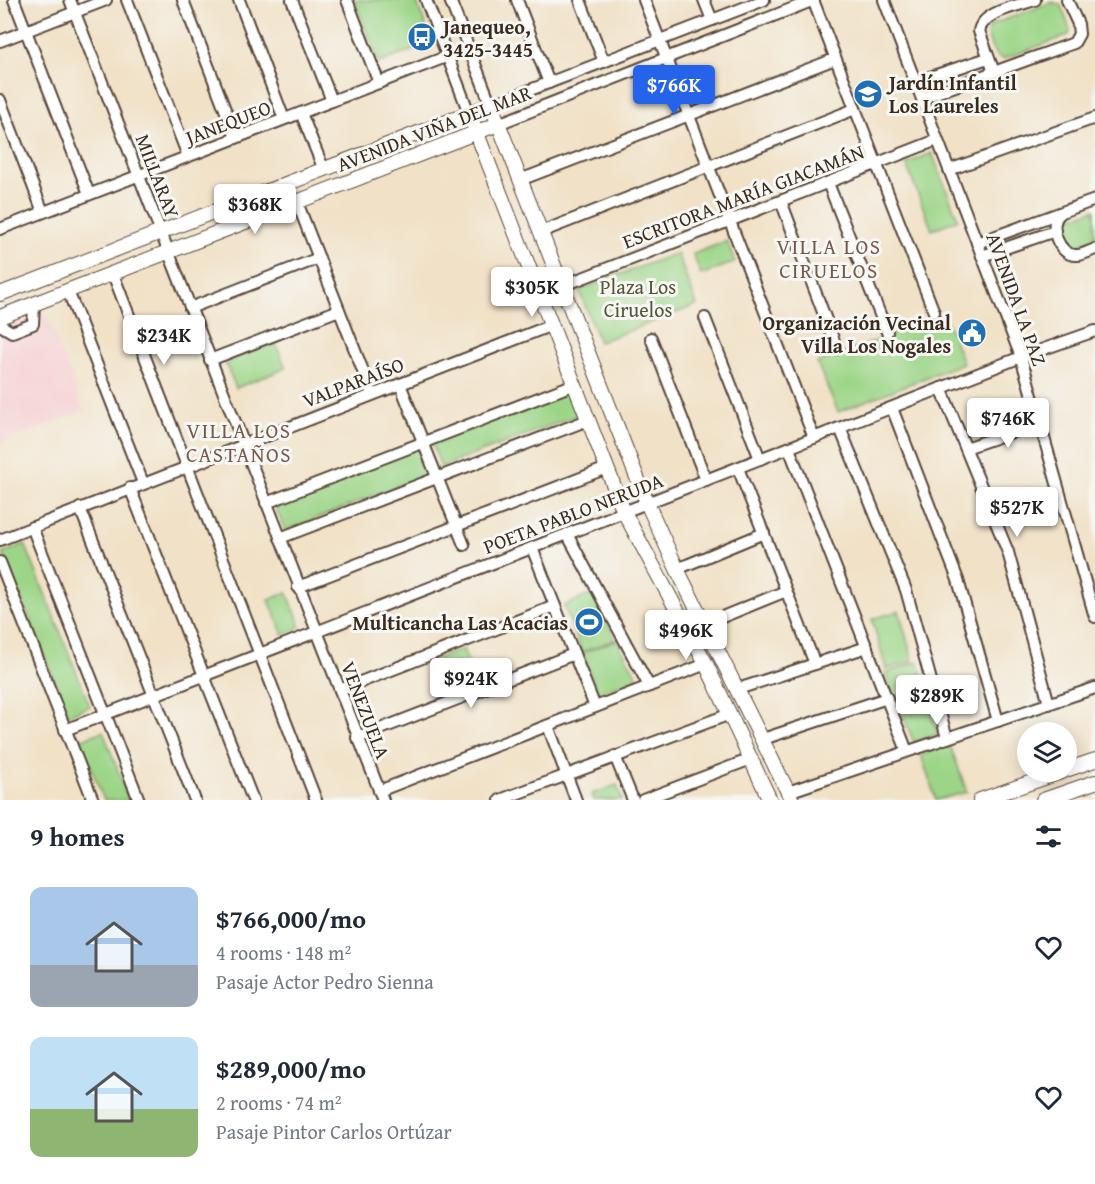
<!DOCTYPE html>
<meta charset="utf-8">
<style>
body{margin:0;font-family:"Gentium Book Plus",serif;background:#f2f2f3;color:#1f2937;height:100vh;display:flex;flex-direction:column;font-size:22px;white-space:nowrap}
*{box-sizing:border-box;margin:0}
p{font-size:20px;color:#747a83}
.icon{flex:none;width:33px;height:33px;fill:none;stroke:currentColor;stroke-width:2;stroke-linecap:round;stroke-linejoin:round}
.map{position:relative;height:800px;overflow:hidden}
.drawer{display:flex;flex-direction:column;background:#fff;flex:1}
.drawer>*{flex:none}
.fabs{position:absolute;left:1017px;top:722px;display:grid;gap:12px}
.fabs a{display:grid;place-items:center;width:60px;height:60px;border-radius:50%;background:#fff;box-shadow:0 3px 15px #0003;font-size:30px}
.price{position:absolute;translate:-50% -51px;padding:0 14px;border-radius:6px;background:#fff;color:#222;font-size:20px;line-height:39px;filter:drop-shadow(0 2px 3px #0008)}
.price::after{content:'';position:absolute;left:50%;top:36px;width:18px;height:14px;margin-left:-9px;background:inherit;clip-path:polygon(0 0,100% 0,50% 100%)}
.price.on{background:#2563eb;color:#fff}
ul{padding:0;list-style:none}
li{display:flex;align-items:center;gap:18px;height:150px;padding:0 30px}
li span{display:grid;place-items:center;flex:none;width:168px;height:120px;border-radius:12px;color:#555}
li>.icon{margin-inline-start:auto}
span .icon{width:72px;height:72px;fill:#fffc;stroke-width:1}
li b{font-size:26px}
h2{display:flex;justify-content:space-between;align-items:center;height:72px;padding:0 30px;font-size:26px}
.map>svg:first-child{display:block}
.built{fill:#f7cfd1}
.green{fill:#9cd587;stroke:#6c8052;stroke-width:1.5}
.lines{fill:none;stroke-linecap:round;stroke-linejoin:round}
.minor-casing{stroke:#564537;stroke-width:14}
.major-casing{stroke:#564537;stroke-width:16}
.minor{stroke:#fff;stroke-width:10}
.major{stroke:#fff;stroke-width:14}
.labels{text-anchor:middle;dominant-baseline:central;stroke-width:6;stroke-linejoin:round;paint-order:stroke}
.poi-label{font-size:20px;font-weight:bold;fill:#3b2a1e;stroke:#f6f6f2;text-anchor:start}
.street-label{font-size:20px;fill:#3b2a1e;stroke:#f6f6f2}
.park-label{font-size:20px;fill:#535538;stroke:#f6f6f2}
.neighbourhood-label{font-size:21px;letter-spacing:1.5px;fill:#785a4c;stroke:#f6f6f2}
</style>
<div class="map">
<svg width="1095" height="800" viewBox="0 0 1095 800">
<rect width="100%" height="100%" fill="#f6f6f2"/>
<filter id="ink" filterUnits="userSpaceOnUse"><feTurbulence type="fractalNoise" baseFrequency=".0167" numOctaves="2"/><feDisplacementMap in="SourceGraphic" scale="12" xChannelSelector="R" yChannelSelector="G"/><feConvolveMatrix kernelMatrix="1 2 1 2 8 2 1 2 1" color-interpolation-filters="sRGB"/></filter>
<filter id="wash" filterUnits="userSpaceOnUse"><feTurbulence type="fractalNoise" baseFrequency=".008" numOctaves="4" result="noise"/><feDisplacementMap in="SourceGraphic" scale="24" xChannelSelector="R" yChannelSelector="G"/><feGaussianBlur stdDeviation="1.35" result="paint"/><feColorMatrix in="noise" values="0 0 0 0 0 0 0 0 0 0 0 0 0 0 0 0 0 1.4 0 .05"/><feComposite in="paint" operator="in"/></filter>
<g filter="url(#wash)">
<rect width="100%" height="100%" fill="#f1e1c6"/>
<!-- built -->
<polygon class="built" points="46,313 84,411 0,443 0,330"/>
<!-- green -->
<g class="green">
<polygon points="354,0 416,0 432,43 379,63"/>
<path d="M1052,2L1060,5L1063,8L1070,31L1069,35L1003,59C993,56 990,44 987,34L991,25Z"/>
<polygon points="932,153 958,219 932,230 906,164"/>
<polygon points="1095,209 1095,240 1076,246 1070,245 1063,227 1065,220"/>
<polygon points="727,241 735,262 701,275 693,254"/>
<polygon points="677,253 697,305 599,342 579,290"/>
<polygon points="944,315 963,363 838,412 817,363"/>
<polygon points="275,342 286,368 236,388 225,362"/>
<polygon points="569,392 578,415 441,467 432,444"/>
<polygon points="418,448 429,474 285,531 274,504"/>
<polygon points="25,544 90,706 68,715 3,553"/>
<polygon points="287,592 300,624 299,628 283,635 269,600"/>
<polygon points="592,594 616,639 582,652 564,606"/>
<polygon points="899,611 913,661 886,669 872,619"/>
<polygon points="617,640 638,678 598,692 582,653"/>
<polygon points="463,649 477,684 442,698 428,662"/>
<polygon points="918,662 938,734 914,742 885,673"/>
<polygon points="103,731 129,800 104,800 80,740"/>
<polygon points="950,745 967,792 936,800 921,755"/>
<polygon points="617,785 622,800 594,800 592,794"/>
</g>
</g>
<g filter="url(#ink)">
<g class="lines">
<!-- minor casing -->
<g class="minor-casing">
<g id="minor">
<polyline points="14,0 89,194"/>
<polyline points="70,0 383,800"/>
<polyline points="127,0 188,156"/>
<polyline points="183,0 236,138"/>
<polyline points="239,0 284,119"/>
<polyline points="292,0 332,101"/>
<polyline points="347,0 379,83"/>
<polyline points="426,0 469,113"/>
<polyline points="450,0 491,105 764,0"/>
<polyline points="517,0 549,83"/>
<polyline points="580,0 604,62"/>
<polyline points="644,0 814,438"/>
<polyline points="704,0 712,20"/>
<polyline points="813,0 934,312"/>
<polyline points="884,0 1021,357 1095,617"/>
<polyline points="0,41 106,0"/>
<path d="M994,72L979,31C983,11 1018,6 1035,0"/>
<polyline points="915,82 988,58"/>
<polyline points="922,98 1074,43 1079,34 1078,24 1067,0"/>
<polyline points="0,100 43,212"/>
<polyline points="301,113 324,170"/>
<polyline points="498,124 814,0"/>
<polyline points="949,170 1095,118"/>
<polyline points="520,180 835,59"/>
<polyline points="828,183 887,332"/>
<polyline points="781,201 837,349"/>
<polyline points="297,202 372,394"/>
<path d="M1061,213C1046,223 1059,257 1077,255C1083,255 1090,251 1095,249"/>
<polyline points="0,229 469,48"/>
<polyline points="541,232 855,109"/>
<polyline points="977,243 1095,200"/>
<polyline points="982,256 1055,231"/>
<polyline points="113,274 316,800"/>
<polyline points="562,286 937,140"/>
<polyline points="68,291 143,483"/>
<polyline points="190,308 319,258"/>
<polyline points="705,318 760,459"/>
<polyline points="0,325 12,332 33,324 34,304"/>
<polyline points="651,338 706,480"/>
<polyline points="210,360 339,310"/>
<polyline points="400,384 464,545"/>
<polyline points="941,388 1008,552 1049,704"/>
<polyline points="892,408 958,580 998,721"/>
<polyline points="840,428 906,590 947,738"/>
<polyline points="789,448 907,751"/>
<polyline points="966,448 1041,422"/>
<polyline points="738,468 815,664"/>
<polyline points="130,488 253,800"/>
<polyline points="266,503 575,384"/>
<polyline points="80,508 195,800"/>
<polyline points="32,527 139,800"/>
<polyline points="567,534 649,686"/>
<polyline points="280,538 588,420"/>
<polyline points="0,540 552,325"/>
<polyline points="532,548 595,707"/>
<polyline points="0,562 93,800"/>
<polyline points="677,569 764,533"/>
<polyline points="298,587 607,468"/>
<polyline points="705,624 786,591"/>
<polyline points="738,689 867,647"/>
<polyline points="340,690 555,606"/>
<polyline points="548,726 576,800"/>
<polyline points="65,730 1021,357 1095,331"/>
<polyline points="357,738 574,654"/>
<polyline points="763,739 887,698"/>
<polyline points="615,756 633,800"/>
<polyline points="379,791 706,664"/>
<polyline points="788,792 1095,688"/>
<polyline points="500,800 730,714"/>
<polyline points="643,800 751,759"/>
</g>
</g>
<!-- major casing -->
<g class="major-casing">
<g id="major">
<polyline points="469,113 624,512 706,664 770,800"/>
<polyline points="0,294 491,105 647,503 677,569 792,800"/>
<polyline points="0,317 498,124"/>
<polyline points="1066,770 1095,760"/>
<polyline points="980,800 1064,771"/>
<polyline points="1043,800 1095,782"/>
</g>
</g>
<!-- minor -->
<use href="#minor" class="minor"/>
<!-- major -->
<use href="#major" class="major"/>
</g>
</g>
<!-- icons -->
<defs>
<g id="bus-disc" transform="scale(1.5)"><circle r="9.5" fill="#1f6fb2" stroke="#f6f6f2"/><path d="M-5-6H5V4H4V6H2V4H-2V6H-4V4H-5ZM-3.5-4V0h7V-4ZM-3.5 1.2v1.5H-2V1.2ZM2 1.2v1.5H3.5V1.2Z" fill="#fff"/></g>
<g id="school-disc" transform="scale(1.5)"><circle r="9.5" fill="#1f6fb2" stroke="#f6f6f2"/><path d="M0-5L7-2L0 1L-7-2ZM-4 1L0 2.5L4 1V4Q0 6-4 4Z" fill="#fff"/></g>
<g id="civic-disc" transform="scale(1.5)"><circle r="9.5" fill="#1f6fb2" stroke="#f6f6f2"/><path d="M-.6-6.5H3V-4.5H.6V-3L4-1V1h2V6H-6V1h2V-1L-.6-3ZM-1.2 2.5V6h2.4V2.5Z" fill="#fff"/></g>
<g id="stadium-disc" transform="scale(1.5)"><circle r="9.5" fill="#1f6fb2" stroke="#f6f6f2"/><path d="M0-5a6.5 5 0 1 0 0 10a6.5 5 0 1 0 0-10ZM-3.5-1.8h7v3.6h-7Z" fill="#fff"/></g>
</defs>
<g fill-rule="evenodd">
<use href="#bus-disc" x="422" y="37"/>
<use href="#school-disc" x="868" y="94"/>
<use href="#civic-disc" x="972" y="333"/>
<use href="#stadium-disc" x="589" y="622"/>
</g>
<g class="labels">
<!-- poi labels -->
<g class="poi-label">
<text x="443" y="26">Janequeo,<tspan x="443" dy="23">3425-3445</tspan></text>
<text x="889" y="82">Jardín Infantil<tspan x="889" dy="23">Los Laureles</tspan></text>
<text x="951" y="322" text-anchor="end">Organización Vecinal<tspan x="951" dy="23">Villa Los Nogales</tspan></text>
<text x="568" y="622" text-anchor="end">Multicancha Las Acacias</text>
</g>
<!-- street labels -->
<g class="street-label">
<text transform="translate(228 122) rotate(-21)">JANEQUEO</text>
<text transform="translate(434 128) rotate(-21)">AVENIDA VIÑA DEL MAR</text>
<text transform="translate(158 176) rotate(69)">MILLARAY</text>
<text transform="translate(743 196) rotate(-21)">ESCRITORA MARÍA GIACAMÁN</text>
<text transform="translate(1017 299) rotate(70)">AVENIDA LA PAZ</text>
<text transform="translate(353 382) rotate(-21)">VALPARAÍSO</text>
<text transform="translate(573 513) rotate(-21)">POETA PABLO NERUDA</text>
<text transform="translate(366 710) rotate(69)">VENEZUELA</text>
</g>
<!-- park labels -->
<g class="park-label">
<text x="638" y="286">Plaza Los<tspan x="638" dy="23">Ciruelos</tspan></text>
</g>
<!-- neighbourhood labels -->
<g class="neighbourhood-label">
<text x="829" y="246">VILLA LOS<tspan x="829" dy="24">CIRUELOS</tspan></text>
<text x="239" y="430">VILLA LOS<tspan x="239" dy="24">CASTAÑOS</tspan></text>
</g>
</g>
</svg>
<div class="fabs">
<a><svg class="icon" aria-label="layers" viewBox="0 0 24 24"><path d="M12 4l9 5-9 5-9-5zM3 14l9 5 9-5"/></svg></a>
</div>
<b class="price on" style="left:674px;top:116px">$766K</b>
<b class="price" style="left:255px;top:235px">$368K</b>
<b class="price" style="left:532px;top:318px">$305K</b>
<b class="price" style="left:164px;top:366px">$234K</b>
<b class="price" style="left:1008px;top:449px">$746K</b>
<b class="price" style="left:1017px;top:538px">$527K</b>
<b class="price" style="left:686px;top:661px">$496K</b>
<b class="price" style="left:471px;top:709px">$924K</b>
<b class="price" style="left:937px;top:726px">$289K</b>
</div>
<section class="drawer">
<h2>9 homes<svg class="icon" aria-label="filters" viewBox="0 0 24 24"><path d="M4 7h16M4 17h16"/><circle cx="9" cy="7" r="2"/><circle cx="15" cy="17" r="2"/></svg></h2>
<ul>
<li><span style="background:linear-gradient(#a9c7e8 65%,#9aa5b1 0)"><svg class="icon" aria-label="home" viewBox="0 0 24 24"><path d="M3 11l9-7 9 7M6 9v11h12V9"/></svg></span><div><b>$766,000/mo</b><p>4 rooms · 148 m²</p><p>Pasaje Actor Pedro Sienna</p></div><svg class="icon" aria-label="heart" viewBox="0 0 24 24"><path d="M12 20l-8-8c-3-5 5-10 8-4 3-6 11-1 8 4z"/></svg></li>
<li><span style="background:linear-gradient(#bfe0f5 60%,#8fb573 0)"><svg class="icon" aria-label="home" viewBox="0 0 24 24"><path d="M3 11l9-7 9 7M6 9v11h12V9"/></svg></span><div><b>$289,000/mo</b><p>2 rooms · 74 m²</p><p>Pasaje Pintor Carlos Ortúzar</p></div><svg class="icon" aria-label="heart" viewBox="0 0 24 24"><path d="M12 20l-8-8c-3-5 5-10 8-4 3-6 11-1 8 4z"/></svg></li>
</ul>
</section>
